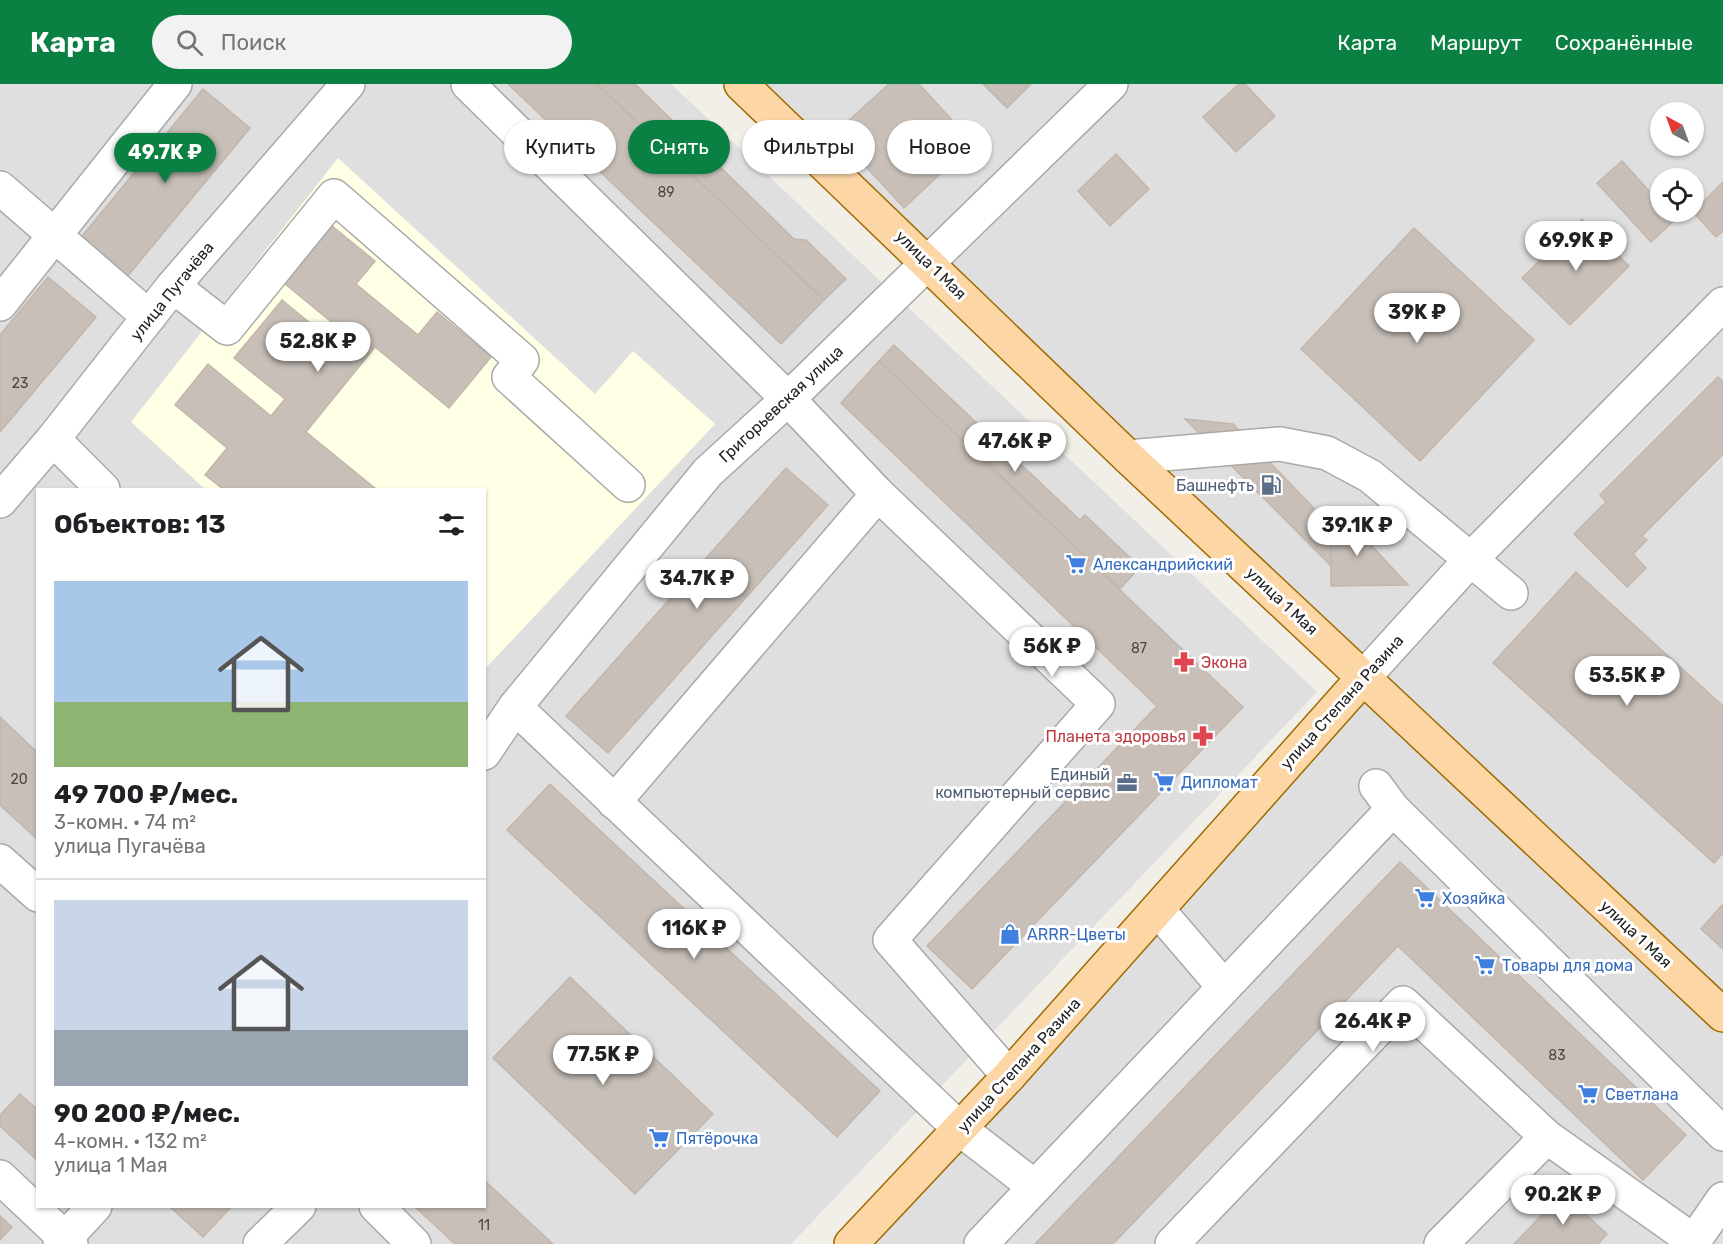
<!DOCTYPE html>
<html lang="ru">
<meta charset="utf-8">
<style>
body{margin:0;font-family:Rubik,sans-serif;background:#f2f2f2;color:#202124;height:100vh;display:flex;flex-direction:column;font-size:22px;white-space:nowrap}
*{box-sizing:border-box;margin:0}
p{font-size:20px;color:#757577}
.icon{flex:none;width:33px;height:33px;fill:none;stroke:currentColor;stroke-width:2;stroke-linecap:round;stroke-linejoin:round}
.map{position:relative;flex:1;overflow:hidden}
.sheet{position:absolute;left:36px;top:404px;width:450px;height:720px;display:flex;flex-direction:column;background:#fff;border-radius:0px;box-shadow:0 2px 4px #0004}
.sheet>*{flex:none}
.guide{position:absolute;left:504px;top:36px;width:570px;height:54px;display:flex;gap:12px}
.needle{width:39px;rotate:319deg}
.tools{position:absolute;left:1650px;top:18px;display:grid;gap:12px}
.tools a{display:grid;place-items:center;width:54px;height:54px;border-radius:50%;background:#fff;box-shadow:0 2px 4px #0004;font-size:30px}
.price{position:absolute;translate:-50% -51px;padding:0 14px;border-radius:21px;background:#fff;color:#222;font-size:20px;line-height:39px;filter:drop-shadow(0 2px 3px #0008)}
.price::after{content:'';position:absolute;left:50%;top:36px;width:18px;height:14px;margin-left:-9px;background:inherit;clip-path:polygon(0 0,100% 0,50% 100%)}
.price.current{background:#0b8043;color:#fff}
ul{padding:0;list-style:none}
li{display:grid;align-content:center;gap:12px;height:318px;padding:0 18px}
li+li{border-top:2px solid #e0e0e0}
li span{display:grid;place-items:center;height:186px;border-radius:0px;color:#555}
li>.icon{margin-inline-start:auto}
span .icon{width:108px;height:108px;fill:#fffc;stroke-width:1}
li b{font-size:26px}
h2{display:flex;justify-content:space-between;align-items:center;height:72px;padding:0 18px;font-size:26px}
.chip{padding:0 21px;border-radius:27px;background:#fff;box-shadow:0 2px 4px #0004;font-size:21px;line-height:54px}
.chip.current{background:#0b8043;color:#fff}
header{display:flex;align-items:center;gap:36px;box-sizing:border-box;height:84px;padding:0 30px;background:#0b8043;color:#fff}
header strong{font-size:28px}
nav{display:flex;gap:33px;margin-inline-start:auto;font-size:21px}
.search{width:420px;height:54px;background:#f2f2f2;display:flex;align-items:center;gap:15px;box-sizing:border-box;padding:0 21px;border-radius:33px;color:#757577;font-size:22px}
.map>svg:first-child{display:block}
.residential{fill:#e0dfdf;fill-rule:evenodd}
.education{fill:#ffffe5}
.building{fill:#c7bfb8;stroke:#c4b6ab;stroke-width:1.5}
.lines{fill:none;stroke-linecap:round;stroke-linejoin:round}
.minor-casing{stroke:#a9a9a9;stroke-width:36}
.major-casing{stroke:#a06b00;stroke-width:36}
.minor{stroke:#fff;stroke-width:33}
.major{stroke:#fcd6a4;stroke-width:33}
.labels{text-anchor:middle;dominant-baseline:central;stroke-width:6;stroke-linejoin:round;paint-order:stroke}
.number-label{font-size:14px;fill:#4b4948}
.street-label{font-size:16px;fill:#222;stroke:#fff}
.service-label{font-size:16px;fill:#4e5e75;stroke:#fff;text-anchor:end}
.shop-label{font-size:16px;fill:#366cbe;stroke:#fff;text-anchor:start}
.health-label{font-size:16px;fill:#be3a42;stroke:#fff;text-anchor:start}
</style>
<header>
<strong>Карта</strong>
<div class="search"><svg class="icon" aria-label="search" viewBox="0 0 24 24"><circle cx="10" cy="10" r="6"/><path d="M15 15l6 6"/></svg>Поиск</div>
<nav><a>Карта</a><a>Маршрут</a><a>Сохранённые</a></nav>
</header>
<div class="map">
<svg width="1723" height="1160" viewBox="0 0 1723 1160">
<rect width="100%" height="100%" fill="#f2efe9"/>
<!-- residential -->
<g class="residential">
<path d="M0,0H671L1317,608L791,1160H0ZM38,405H484V1122H38Z"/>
<path d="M742,0H1723V1160H862L1363,594ZM1660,28H1694V62H1660ZM1660,94H1694V128H1660Z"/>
</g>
<!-- education -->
<polygon class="education" points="338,74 595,310 633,267 715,340 485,585 484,405 205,405 131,338"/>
<!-- building -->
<g class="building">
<polygon points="508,0 597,0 824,216 781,260"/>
<polygon points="597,0 635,0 794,155 806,156 846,195 824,216"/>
<polygon points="889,0 919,0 973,59 904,124 835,49"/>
<polygon points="983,0 1031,0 1007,24"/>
<polygon points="1239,0 1245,0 1275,32 1236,68 1203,33"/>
<polygon points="203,5 250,44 126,194 79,156"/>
<polygon points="1116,70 1149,105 1110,142 1078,107"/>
<polygon points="1622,77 1660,119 1660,128 1669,128 1676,135 1651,158 1597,99"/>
<polygon points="1723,98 1723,147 1716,153 1693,128"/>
<polygon points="1582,135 1629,182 1570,241 1522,194"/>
<polygon points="326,137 375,177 356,200 418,251 437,228 491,273 449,324 375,263 306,348 376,405 223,405 205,391 227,364 175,321 208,280 271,332 285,315 234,274 282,216 332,257 341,246 279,195"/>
<polygon points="1414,144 1534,256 1420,377 1301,265"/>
<polygon points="48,193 96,233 0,348 0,251"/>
<polygon points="894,261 1080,436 1085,431 1140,483 1120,505 879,277"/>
<polygon points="879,277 1243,623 972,905 927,862 1157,622 841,319"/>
<polygon points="1718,293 1723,298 1723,370 1642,452 1647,456 1633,470 1646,484 1627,503 1574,450 1606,418 1600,411"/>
<polygon points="1185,335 1233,340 1331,442 1331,482"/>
<polygon points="786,384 828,421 608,669 566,632"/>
<polygon points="1331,425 1349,425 1349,437 1408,501 1331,502"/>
<polygon points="1576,488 1723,622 1723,769 1714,779 1493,579"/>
<polygon points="0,633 38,669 38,756 0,721"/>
<polygon points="550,700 880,1007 837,1053 507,746"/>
<polygon points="1400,778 1686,1051 1643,1096 1398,862 1113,1160 1035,1160"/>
<polygon points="1723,820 1723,865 1701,845"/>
<polygon points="570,893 713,1030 635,1110 493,974"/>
<polygon points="20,1010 38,1026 38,1077 0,1042 0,1031"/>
<polygon points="484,1096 553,1160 455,1160 414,1122 484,1122"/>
<polygon points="1563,1109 1607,1150 1598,1160 1514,1160"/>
<polygon points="169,1122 232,1122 203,1153"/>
<polygon points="0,1132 12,1143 0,1156"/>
</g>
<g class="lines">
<!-- minor casing -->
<g class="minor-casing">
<g id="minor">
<polyline points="468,0 788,315 878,410 1098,620 890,856 1009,992"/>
<polyline points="0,104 149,233"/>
<polyline points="173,202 227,244 334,112 522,276 509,293 628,401"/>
<polyline points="0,220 175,0"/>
<polyline points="53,355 103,405"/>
<polyline points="1128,373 1280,360 1327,369 1370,392 1511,509"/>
<polyline points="0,417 53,355 173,202 348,0"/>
<polyline points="1363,594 1472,474 1723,220"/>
<polyline points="515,623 960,1045 1035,1103"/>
<polyline points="484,669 515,623 708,388 788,315 1111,0"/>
<polyline points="1376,702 1393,725 1723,1050"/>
<polyline points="614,718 878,410"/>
<polyline points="0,777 38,811"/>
<polyline points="1158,826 1224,903"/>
<polyline points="0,1093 71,1160"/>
<polyline points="376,1122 414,1160"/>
<polyline points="60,1160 95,1122"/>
<polyline points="260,1160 299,1122"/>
<polyline points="981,1160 1393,725"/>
<polyline points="1172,1160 1403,919 1547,1053 1695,1158"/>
<polyline points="1441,1160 1547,1053"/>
<polyline points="1692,1160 1723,1115"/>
</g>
</g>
<!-- major casing -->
<g class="major-casing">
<g id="major">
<polyline points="741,0 1128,373 1723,931"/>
<polyline points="851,1160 1009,992 1363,594"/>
</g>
</g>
<!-- minor -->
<use href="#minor" class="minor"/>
<!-- major -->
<use href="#major" class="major"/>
</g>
<!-- icons -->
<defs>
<g id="fuel-bare" transform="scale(1.62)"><path d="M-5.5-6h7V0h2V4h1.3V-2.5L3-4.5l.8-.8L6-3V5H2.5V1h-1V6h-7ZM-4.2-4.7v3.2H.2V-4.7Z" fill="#5c6f8a" stroke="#fff" stroke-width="2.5" paint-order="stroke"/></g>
<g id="supermarket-bare" transform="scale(1.62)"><path d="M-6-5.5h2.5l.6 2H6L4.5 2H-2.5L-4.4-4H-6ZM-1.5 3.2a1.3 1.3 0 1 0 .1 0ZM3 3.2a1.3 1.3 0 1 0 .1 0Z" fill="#3f7fe0" stroke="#fff" stroke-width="2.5" paint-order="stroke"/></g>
<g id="pharmacy-bare" transform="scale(1.62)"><path d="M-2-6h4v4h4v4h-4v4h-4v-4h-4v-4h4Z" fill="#e0444e" stroke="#fff" stroke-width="2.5" paint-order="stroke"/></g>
<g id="office-bare" transform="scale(1.62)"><path d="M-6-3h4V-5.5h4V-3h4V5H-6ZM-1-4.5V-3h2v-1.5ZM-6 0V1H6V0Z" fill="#5c6f8a" stroke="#fff" stroke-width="2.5" paint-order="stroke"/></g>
<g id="shop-bare" transform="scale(1.62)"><path d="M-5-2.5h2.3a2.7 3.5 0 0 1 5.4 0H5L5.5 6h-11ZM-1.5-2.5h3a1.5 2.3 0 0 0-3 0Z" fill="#3f7fe0" stroke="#fff" stroke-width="2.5" paint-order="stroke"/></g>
</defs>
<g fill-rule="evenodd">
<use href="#fuel-bare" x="1271" y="401"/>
<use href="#supermarket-bare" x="1076" y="480"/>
<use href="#pharmacy-bare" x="1184" y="578"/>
<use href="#pharmacy-bare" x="1203" y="652"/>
<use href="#supermarket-bare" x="1164" y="698"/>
<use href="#office-bare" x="1127" y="699"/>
<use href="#supermarket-bare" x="1425" y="814"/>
<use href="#shop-bare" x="1010" y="850"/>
<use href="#supermarket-bare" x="1485" y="881"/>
<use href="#supermarket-bare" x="1588" y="1010"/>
<use href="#supermarket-bare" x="659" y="1054"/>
</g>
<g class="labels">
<!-- number labels -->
<g class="number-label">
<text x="666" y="108">89</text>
<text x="20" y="299">23</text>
<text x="1139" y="564">87</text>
<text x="19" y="695">20</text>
<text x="1557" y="971">83</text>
<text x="484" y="1141">11</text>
</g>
<!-- street labels -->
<g class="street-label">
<text transform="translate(931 181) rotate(44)">улица 1 Мая</text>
<text transform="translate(172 207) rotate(-51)">улица Пугачёва</text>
<text transform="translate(781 320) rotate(-43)">Григорьевская улица</text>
<text transform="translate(1282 517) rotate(43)">улица 1 Мая</text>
<text transform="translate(1342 618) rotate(-48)">улица Степана Разина</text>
<text transform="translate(1636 850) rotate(43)">улица 1 Мая</text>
<text transform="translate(1019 981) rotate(-48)">улица Степана Разина</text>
</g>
<!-- service labels -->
<g class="service-label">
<text x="1254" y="401">Башнефть</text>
<text x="1110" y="690">Единый<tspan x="1110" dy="18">компьютерный сервис</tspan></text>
</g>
<!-- shop labels -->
<g class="shop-label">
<text x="1093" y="480">Александрийский</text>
<text x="1181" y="698">Дипломат</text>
<text x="1442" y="814">Хозяйка</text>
<text x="1027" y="850">ARRR-Цветы</text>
<text x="1502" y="881">Товары для дома</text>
<text x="1605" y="1010">Светлана</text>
<text x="676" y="1054">Пятёрочка</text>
</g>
<!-- health labels -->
<g class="health-label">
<text x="1201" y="578">Экона</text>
<text x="1186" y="652" text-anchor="end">Планета здоровья</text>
</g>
</g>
</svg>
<div class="tools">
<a><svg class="needle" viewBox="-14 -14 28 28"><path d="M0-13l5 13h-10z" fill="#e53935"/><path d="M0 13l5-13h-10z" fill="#757577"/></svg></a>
<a><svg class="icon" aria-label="locate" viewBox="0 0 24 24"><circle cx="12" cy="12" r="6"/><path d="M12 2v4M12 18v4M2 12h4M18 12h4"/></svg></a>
</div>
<b class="price current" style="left:165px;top:100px">49.7K ₽</b>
<b class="price" style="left:1576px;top:188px">69.9K ₽</b>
<b class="price" style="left:1417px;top:260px">39K ₽</b>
<b class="price" style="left:318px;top:289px">52.8K ₽</b>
<b class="price" style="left:1015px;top:389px">47.6K ₽</b>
<b class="price" style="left:1357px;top:473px">39.1K ₽</b>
<b class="price" style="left:697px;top:526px">34.7K ₽</b>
<b class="price" style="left:1052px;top:594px">56K ₽</b>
<b class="price" style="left:1627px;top:623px">53.5K ₽</b>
<b class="price" style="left:694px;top:876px">116K ₽</b>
<b class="price" style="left:1373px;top:969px">26.4K ₽</b>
<b class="price" style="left:603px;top:1002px">77.5K ₽</b>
<b class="price" style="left:1563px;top:1142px">90.2K ₽</b>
<div class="guide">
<a class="chip">Купить</a>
<a class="chip current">Снять</a>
<a class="chip">Фильтры</a>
<a class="chip">Новое</a>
</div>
<section class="sheet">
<h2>Объектов: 13<svg class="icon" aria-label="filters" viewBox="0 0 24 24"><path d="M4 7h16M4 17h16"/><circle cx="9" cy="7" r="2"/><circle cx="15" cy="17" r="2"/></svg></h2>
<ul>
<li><span style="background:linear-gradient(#a9c7e8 65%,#8fb573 0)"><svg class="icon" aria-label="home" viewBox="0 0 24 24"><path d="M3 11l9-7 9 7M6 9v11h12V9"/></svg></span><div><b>49 700 ₽/мес.</b><p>3-комн. · 74 m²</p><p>улица Пугачёва</p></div></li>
<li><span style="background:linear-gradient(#c9d6e8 70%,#9aa5b1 0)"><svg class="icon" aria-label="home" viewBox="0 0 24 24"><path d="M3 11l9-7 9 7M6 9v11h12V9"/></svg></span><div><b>90 200 ₽/мес.</b><p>4-комн. · 132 m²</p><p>улица 1 Мая</p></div></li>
</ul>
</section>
</div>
